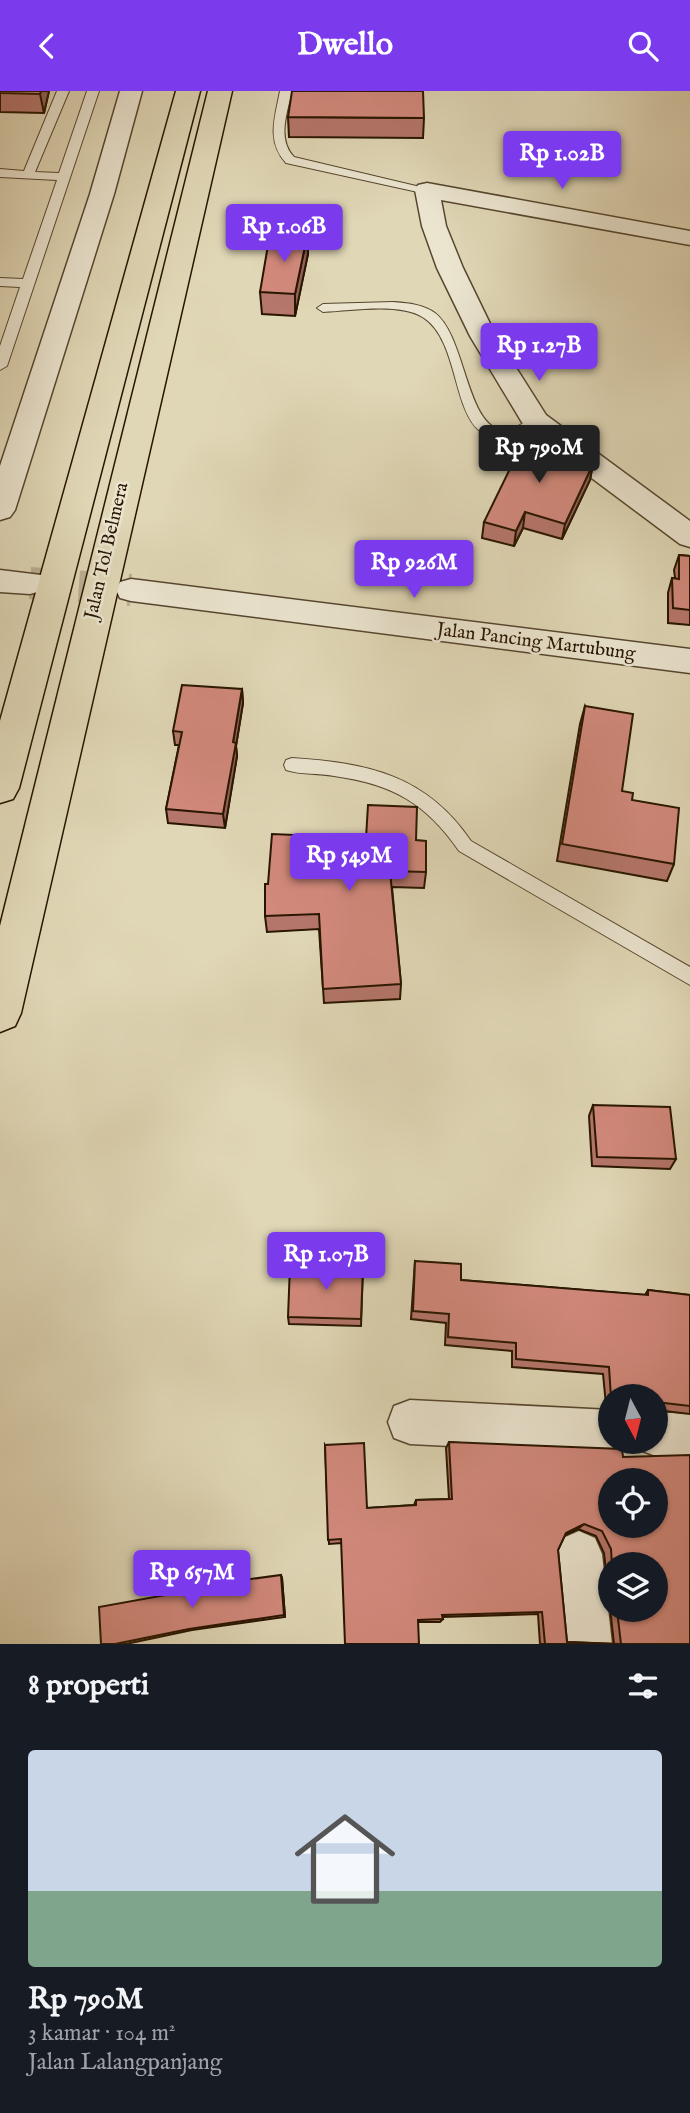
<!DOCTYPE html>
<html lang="id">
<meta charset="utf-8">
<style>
body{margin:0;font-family:"IM FELL English",serif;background:#20242c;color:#f1f3f6;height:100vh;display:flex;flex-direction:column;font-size:26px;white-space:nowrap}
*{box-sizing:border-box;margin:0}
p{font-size:23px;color:#9ea1a6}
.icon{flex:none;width:38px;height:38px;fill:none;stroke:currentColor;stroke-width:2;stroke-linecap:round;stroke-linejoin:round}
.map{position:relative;height:1553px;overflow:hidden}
.details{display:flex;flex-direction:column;background:#171b24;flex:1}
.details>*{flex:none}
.needle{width:46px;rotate:173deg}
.controls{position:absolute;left:598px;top:1293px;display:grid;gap:14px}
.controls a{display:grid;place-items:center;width:70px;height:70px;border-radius:50%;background:#171b24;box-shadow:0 2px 5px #0004;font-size:35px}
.price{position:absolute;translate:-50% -60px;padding:0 16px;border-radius:7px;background:#7c3aed;color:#fff;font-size:23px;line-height:46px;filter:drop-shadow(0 2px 4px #0008)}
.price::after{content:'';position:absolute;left:50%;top:42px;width:21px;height:16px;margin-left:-10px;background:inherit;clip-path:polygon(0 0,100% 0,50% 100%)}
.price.selected{background:#222;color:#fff}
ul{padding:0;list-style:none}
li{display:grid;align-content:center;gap:14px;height:371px;padding:0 28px}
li+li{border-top:2px solid #363941}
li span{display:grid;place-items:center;height:217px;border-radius:7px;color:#555}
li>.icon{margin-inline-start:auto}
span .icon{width:126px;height:126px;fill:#fffc;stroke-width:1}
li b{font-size:30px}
h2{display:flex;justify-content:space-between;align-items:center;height:84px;padding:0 28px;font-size:30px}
header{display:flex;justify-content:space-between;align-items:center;height:91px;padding:0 28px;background:#7c3aed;color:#fff;font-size:32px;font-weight:800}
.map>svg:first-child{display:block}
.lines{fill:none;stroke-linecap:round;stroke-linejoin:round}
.minor-tunnel{stroke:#bbb092;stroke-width:32;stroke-dasharray:32 17;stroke-linecap:butt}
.service-casing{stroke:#56462e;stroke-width:2}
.minor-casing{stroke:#56462e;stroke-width:3}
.motorway-casing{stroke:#281500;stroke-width:3}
.service{fill:#ebe5d0;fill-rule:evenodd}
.minor{fill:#ebe5d0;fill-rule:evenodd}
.motorway{fill:#e0d7b6;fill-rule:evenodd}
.wall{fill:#b5766b;stroke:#281500;stroke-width:2;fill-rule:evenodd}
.shaded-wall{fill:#936057;stroke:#281500;stroke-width:2}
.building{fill:#d2897c;stroke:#281500;stroke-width:2;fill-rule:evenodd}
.labels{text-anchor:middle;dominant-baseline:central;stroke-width:5;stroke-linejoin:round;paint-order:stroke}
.street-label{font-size:19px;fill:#281500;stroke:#ebe5d0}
</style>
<header><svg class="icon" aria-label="back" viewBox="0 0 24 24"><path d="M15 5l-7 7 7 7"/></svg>Dwello<svg class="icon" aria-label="search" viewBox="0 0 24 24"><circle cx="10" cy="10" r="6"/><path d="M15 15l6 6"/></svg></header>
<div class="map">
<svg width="690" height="1553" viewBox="0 0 690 1553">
<rect width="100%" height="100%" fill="#e0d7b6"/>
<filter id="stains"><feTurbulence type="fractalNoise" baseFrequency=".00286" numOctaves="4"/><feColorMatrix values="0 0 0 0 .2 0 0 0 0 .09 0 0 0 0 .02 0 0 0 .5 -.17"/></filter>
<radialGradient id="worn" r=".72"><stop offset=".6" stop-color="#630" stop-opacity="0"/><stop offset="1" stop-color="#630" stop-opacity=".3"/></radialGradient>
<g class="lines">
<!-- minor-tunnel -->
<polyline class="minor-tunnel" points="30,492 131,499"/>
<!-- service casing -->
<g class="service-casing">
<g id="service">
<polygon points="57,0 69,0 35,81 59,82 87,0 99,0 7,275 0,279 0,255 20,196 0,195 0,187 23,188 57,89 0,86 0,78 24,80"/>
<path d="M280,0H292C287,22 277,48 294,66L433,99L427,103L286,72C266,50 275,26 280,0Z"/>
<path d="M393,211C406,212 423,213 435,222C465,245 466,330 500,339C512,342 526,329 536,326L543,331L541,334C440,387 473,260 424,227C401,211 350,220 323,221L317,217L323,213Z"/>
<path d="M292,667C368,672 426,684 471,750L690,876V894L459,760C426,712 392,693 334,685C319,682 301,684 286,679L284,674L286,669Z"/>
</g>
</g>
<!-- minor casing -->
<g class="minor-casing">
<g id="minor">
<polygon points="120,0 142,0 114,103 15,419 10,426 0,429 0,375 90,103"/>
<polygon points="427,92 690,140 690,154 441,109 446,135 463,177 496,245 546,324 690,430 690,456 680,453 526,338 470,245 437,177 422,135 415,99 418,94"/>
<polygon points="0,479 41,484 45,492 41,500 30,503 0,501"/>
<polygon points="131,488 690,558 690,582 131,510 120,507 116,499 120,491"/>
<polygon points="410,1309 611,1319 611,1351 629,1351 627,1357 611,1363 410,1353 394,1347 388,1331 394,1315"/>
<polygon points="656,1321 690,1323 690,1367 656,1365 640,1359 637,1351 656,1351"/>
<polygon points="579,1440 595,1447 602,1463 612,1553 564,1553 556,1463 563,1447"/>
</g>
</g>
<!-- motorway casing -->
<g class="motorway-casing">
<g id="motorway">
<polygon points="176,0 200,0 19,697 13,708 0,712 0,630"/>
<polygon points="208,0 232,0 21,922 15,935 0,941 0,835"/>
</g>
</g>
<!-- service -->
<use href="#service" class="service"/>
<!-- minor -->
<use href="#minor" class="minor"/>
<!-- motorway -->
<use href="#motorway" class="motorway"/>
</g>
<!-- wall -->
<g class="wall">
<polygon points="0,0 49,0 44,22 0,21"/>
<polygon points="288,26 424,27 423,47 289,46"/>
<polygon points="308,141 308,163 295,225 262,223 260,201 278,155"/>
<polygon points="556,359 593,373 590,389 562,448 523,437 514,455 482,447 484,431"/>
<polygon points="679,464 690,465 690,534 668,532 668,502 672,487 675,487 674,479"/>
<polygon points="242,598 243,612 236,655 237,665 225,737 168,732 166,718 179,654 175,654 173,640"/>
<polygon points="585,615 622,700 632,709 674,773 667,790 557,770 580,633"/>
<polygon points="366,747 416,749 426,781 424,797 392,796 401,893 400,908 324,912 319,838 267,841 265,825 268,793"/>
<polygon points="593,1014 676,1068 670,1078 592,1075 589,1025"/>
<polygon points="415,1170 461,1189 645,1204 648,1199 690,1204 690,1323 656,1319 656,1306 611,1306 611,1314 606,1314 603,1283 512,1276 512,1260 445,1254 446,1232 411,1228"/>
<polygon points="363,1176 361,1235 289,1233 288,1226"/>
<path d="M449,1351L623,1366L690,1553H540L538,1523L442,1526L443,1528L440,1531H418L342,1452L329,1453L325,1354L367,1417L414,1414L416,1409L449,1408L446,1357ZM578,1438L596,1445L604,1462L614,1553L567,1551L558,1459L565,1444ZM611,1474H656V1519H611Z"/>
<polygon points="282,1487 285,1526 192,1539 126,1553 101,1553"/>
</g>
<!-- shaded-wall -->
<g class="shaded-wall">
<polygon points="41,0 49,0 44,22 40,3"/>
<polygon points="308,141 308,163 295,225 295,203"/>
<polygon points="593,373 590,389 562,448 565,433"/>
<polygon points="525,421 523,437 514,455 516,440"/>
<polygon points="242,598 243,612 236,655 237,665 225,737 223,723 233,651"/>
<polygon points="584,1433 578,1438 561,1446 566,1442"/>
<polygon points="281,1484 282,1487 285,1526 284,1524"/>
</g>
<!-- building -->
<g class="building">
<polygon points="0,0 41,0 40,3 0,2"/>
<polygon points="292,0 423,0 424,27 288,26"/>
<polygon points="281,140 308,141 295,203 260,201 268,154 278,155"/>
<polygon points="526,345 557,353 554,358 583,366 593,373 565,433 525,421 516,440 484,431"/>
<polygon points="679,464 690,465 690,519 673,517 672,487 679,488"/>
<polygon points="182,594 242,598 233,651 236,652 223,723 166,718 182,641 173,640"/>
<polygon points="585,615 633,623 622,700 633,702 632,709 679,717 674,773 562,753"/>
<polygon points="368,714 417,716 416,749 426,750 426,781 390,780 401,893 323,898 319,823 265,825 265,793 268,793 272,743 366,747"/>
<polygon points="593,1014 670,1016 676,1068 597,1066"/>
<polygon points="415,1170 461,1173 461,1189 648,1204 648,1199 690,1204 690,1315 656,1311 656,1306 611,1306 609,1276 516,1268 516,1252 448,1246 449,1223 413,1220"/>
<polygon points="290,1175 363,1176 361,1228 288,1226"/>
<path d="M449,1351L622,1358L623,1366L690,1364V1553H545L542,1521L442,1524L443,1528L418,1529L419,1553H345L341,1448L328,1449L325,1354L364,1352L367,1417L416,1414V1409L452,1408ZM611,1390H656V1435H611ZM584,1433L602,1440L611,1458L612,1474H656V1519H617L621,1553L567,1551L558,1459L566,1442Z"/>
<polygon points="281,1484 284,1524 189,1538 115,1553 101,1553 99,1516 199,1498 199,1495"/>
</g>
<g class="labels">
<!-- street labels -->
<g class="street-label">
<text transform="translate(107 460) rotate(-77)">Jalan Tol Belmera</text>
<text transform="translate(536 551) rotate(7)">Jalan Pancing Martubung</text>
</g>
</g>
<rect width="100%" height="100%" filter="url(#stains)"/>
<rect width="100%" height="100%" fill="url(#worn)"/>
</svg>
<div class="controls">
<a><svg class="needle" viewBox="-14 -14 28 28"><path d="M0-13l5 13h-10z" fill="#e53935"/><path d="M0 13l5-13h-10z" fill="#9ea1a6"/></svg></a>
<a><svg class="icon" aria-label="locate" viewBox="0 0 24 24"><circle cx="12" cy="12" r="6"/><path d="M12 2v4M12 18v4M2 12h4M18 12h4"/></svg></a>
<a><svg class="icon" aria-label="layers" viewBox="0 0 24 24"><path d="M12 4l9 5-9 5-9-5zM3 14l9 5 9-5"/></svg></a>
</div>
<b class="price" style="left:562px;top:100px">Rp 1.02B</b>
<b class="price" style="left:284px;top:173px">Rp 1.06B</b>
<b class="price" style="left:539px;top:292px">Rp 1.27B</b>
<b class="price selected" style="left:539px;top:394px">Rp 790M</b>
<b class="price" style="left:414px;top:509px">Rp 926M</b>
<b class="price" style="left:349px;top:802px">Rp 549M</b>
<b class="price" style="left:326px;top:1201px">Rp 1.07B</b>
<b class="price" style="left:192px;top:1519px">Rp 657M</b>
</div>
<section class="details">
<h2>8 properti<svg class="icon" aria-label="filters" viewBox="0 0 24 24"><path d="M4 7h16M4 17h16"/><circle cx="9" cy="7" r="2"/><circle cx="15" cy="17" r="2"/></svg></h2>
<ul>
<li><span style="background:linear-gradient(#c9d6e8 65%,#7fa58c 0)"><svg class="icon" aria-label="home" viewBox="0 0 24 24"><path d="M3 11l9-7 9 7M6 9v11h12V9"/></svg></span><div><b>Rp 790M</b><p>3 kamar · 104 m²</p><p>Jalan Lalangpanjang</p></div></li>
</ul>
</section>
